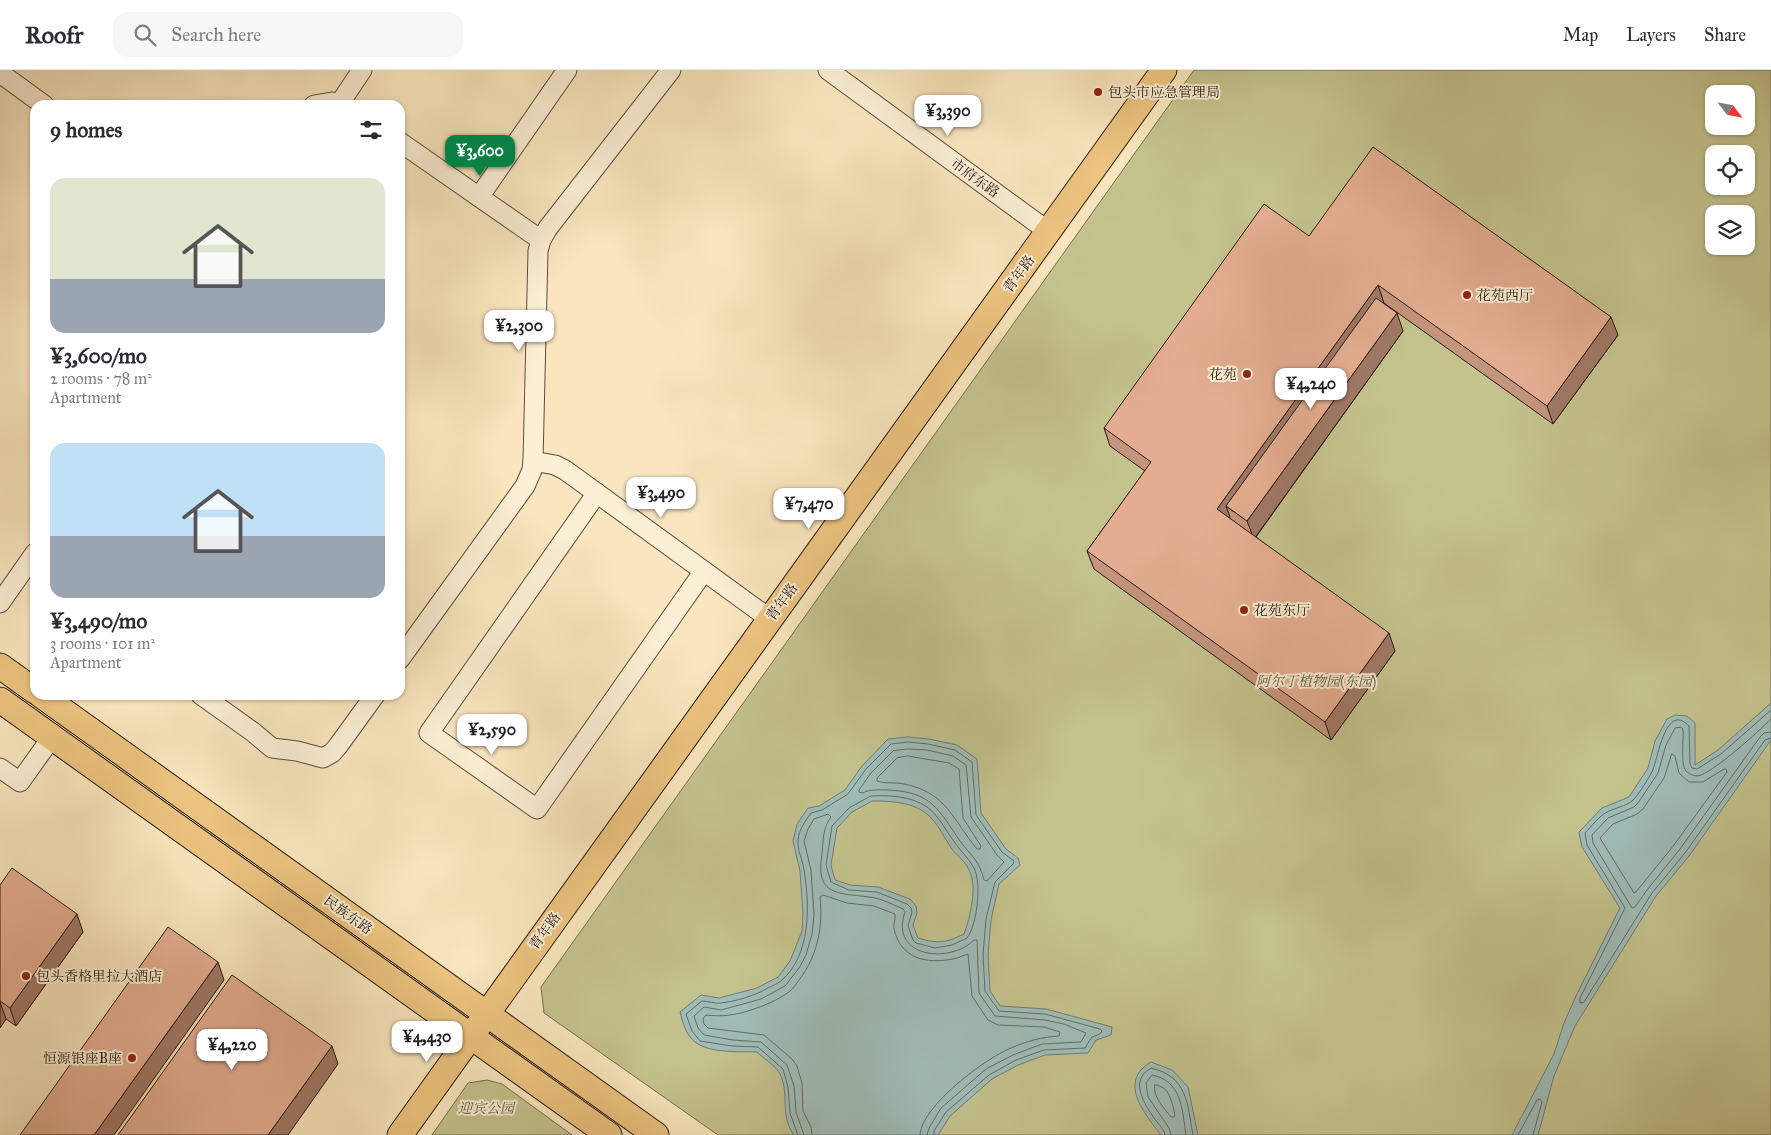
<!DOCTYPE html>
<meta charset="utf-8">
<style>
body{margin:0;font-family:"IM FELL Great Primer","Noto Serif SC",serif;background:#f7f7f7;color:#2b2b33;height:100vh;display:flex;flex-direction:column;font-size:19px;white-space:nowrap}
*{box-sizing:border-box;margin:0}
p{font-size:16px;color:#7c7c81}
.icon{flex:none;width:28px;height:28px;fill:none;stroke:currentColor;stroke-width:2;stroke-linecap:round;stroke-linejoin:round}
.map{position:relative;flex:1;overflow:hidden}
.side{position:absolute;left:30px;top:30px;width:375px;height:600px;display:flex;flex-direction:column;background:#fff;border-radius:15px;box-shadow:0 1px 4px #0004}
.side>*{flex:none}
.needle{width:32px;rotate:122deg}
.buttons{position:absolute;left:1705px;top:15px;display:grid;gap:10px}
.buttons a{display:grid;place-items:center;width:50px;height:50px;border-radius:10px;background:#fff;box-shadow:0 1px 4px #0004;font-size:25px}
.price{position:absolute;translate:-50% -42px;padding:0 11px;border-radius:10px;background:#fff;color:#222;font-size:16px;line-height:32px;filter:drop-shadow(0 1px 2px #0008)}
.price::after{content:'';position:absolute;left:50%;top:30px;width:15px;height:11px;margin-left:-8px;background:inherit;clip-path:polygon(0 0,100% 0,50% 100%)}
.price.selected{background:#0b8043;color:#fff}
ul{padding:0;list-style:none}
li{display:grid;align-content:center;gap:10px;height:265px;padding:0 20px}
li span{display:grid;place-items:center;height:155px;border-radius:15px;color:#555}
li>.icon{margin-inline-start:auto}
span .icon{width:90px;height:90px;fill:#fffc;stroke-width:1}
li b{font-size:21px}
h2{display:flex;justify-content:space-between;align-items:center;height:60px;padding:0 20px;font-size:21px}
header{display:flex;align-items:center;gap:30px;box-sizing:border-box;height:70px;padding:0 25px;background:#fff;border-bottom:1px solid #e1e1e2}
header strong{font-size:24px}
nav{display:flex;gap:28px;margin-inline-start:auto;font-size:18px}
.search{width:350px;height:45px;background:#f7f7f7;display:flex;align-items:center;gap:12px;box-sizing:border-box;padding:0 18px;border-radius:15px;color:#7c7c81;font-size:19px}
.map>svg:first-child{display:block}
.green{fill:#c4c38e;stroke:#766e50;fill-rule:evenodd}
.water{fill:#a0beb9;stroke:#707c76;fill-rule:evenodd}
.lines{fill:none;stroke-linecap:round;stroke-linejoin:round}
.shore{stroke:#646c66;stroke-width:1}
.minor-casing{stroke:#5c4c3d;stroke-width:21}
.major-casing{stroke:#271912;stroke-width:27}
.minor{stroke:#fbefd5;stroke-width:19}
.major{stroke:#ecc37f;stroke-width:25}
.wall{fill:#c4957d;stroke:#271912}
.shaded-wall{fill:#a07966;stroke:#271912}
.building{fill:#e4ad91;stroke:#271912}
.poi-dot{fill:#8f2418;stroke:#fbefd5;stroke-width:2}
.labels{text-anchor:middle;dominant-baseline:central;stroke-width:4;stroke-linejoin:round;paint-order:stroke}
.poi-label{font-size:14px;fill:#271912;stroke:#fbefd5;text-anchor:start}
.street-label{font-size:14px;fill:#271912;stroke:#fbefd5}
.park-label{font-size:14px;font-style:italic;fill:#5e543d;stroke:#fbefd5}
</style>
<header>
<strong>Roofr</strong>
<div class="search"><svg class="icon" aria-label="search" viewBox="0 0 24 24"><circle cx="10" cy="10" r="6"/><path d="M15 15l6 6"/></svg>Search here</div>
<nav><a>Map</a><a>Layers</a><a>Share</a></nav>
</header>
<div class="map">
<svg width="1771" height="1065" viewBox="0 0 1771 1065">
<rect width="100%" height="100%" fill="#f9e6be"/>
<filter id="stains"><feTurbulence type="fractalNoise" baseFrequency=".004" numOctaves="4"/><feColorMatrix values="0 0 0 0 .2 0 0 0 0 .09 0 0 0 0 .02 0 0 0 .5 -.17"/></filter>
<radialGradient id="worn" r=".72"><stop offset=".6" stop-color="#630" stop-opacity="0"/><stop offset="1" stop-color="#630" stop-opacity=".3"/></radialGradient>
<!-- green -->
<g class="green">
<path d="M1194,0H1771V1065H718L544,943L541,917ZM1714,24H1746V56H1714ZM1714,84H1746V116H1714ZM1714,144H1746V176H1714Z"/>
<polygon points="487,1010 502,1014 572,1065 432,1065 468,1013"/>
</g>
<!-- water -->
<g class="water">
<polygon points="1771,633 1771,670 1689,786 1656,826 1575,956 1554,1006 1538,1065 1512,1065 1554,984 1564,953 1576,926 1620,838 1582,777 1579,762 1602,738 1629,727 1648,698 1655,671 1667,649 1675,645 1687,646 1695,653 1695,695 1718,680"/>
<path d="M908,667L929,669L957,675L977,689L981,743L1006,779L1018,788L1020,795L999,814L991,850L988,885L990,921L1000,936L1046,939L1112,957L1111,965L1096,970L1088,983L1045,985L1018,995L992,1009L950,1046L938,1065H794C779,1045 790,1024 780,1004C776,996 763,988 757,982C736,981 700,985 688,964C684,958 682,949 680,942L701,925L719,928L757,918L778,907L790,891L802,861L803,844L800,801L793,771L797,754L808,738L819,736L845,720L862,696L888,669ZM872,731C893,731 918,732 933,750C940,758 945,769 952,779C957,786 966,792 969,800C978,816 970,848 964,864C946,873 937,874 918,868L913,855L917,843L916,836L910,829L878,817L850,815L835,810L831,795L837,758L852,742Z"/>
<path d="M1151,992L1172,1000L1188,1017L1198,1065H1161C1145,1044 1117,1012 1151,992Z"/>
</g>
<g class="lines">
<!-- shore -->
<g class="shore">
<path d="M1771,640L1721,684L1697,699L1692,698L1690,694L1689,656C1665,631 1658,690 1652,702C1648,709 1638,726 1632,731C1626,736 1615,738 1607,742C1599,746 1592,756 1585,763L1587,775L1625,838L1580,928V933L1584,932L1652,823L1685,783L1765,670L1771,668"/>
<path d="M1771,649C1757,663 1718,698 1701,705C1696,707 1690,705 1686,701C1680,694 1684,669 1683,659L1681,657L1675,658L1666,675L1658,703L1638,733L1634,737L1608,748L1592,765L1593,773L1632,838L1635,837L1647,820L1680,779L1760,667L1764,663L1771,662"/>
<path d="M908,679L927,680L953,686L966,695L971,747L997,785L1004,792L987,811L984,810C979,790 972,787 960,771C938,739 932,722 888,720C878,720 871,719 862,723L859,722V720L871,703L893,681Z"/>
<polygon points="1672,684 1675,686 1679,703 1689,712 1703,712 1724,699 1726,699 1727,702 1674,775 1636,822 1634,823 1600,768 1613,754 1637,744 1643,739 1664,708"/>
<path d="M908,686L949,693L959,699L963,748L981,776L980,779H977C953,750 946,722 904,714C895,712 885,714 877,711V708L897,688Z"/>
<path d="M871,726C889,725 911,726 927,737C938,745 945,759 953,770C959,780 969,788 974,798C982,813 977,855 967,868L952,875L935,878L916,873L913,870L908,856L912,842L911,838L907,834L877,822L849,820L831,812L826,795L832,756L849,738Z"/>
<path d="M1155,1015C1170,1016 1172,1033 1175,1045L1174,1047H1171C1164,1038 1152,1026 1155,1015Z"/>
<path d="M798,1065L790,1043L788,1017L783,999L758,977L732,976L700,971L692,961L686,944L702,931C708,931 715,934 721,933C737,931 754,926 768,918C772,916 777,914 781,911C811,885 810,836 804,800C803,791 797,780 798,770C799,760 805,751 811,743L822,740L848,724L866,699L891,674L908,672L928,674L955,680L972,692L976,745L1002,782L1014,791L1013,794L995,812L986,849L983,885L985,921L999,941L1045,944L1100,959L1102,961L1100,964L1092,967L1085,978L1044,980L1016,990L989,1005L946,1042L934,1061V1065"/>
<path d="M804,1065L796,1042L794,1016L787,995L761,972L733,970L704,965L698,958L694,946L704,937L721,940L761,929L785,916L799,898L806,885L812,864L814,845L811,800L804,771L808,759L814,749L828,744L831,747C823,757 823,771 822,784C814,830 843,822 875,828C884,830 894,835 903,839L905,842C889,888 950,894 974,870H977L979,923L995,946L1045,950L1064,954L1086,963L1081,972L1042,974L1013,985L986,999L941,1038L929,1058L927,1065"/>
<path d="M812,1065L811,1057L803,1041L802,1013L797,996L792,989L764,965L708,958L704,954L703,949L706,945C722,947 736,945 751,940C764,936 778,930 789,922C793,919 796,914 799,910C818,885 823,857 820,827L823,825L847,833L874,836L895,844C896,849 893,854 894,859C901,889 926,894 953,889C959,888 963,885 968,884L972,926L988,950L998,955L1044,957L1060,962L1059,966C1042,967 1027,971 1011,978C986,988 921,1036 920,1065"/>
<path d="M1165,1065L1164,1061C1152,1045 1124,1013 1151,998C1188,1007 1187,1033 1193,1065"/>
<path d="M1171,1065L1169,1058L1148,1027L1146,1013L1152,1005C1182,1011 1182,1039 1186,1065"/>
<polyline points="1518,1065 1537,1030 1540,1029 1542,1032 1533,1065"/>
</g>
<!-- minor casing -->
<g class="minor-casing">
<g id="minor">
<polyline points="828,0 1049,162"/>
<polyline points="0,3 44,35"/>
<polyline points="340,33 362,0"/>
<polyline points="314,35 332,32 345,35"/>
<polyline points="400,72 541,170"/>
<polyline points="479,127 567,0"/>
<polyline points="533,391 555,395 565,400 770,549"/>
<polyline points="597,423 429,663 537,739 704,501"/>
<polyline points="0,533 35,483"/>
<polyline points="400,589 525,416 532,400 533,391 538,181 541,170 548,158 671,0"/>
<polyline points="201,625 253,662 272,678 297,681 323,688 332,683 338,676 375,625"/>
<polyline points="0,698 20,712 52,667"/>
</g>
</g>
<!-- major casing -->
<g class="major-casing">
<g id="major">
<polyline points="0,596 35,621"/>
<polyline points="41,625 656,1065"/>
<polyline points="0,630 609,1065"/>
<polyline points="400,1065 1164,0"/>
</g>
</g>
<!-- minor -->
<use href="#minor" class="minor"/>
<!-- major -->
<use href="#major" class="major"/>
</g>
<!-- wall -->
<g class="wall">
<polygon points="1309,166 1618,265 1553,354 1384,233 1403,261 1256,467 1395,581 1331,670 1094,499 1087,481 1145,401 1110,376 1104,358"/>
<polygon points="0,815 83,862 16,956 6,949 0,958"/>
</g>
<!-- shaded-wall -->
<g class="shaded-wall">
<polygon points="1378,215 1384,233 1234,442 1226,436 1230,447 1223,457 1217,439"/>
<polygon points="1397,243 1403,261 1254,469 1247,451"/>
<polygon points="1611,247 1618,265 1553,354 1547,336"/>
<polygon points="1389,563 1395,581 1331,670 1325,652"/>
<polygon points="77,844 83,862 16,956 10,938"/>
<polygon points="218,892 224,910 114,1065 94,1065"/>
<polygon points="0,932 6,949 0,958"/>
<polygon points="332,976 338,994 288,1065 268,1065"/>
</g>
<!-- building -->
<g class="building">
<polygon points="1373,77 1611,247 1547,336 1378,215 1217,439 1389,563 1325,652 1087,481 1151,392 1104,358 1264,134 1309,166"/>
<polygon points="1376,228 1397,243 1247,451 1226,436"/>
<polygon points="12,798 77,844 10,938 0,931 0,815"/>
<polygon points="168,857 218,892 94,1065 20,1065"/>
<polygon points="232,905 332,976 268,1065 118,1065"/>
</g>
<!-- markers -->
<g class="poi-dot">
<circle cx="1098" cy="22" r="5"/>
<circle cx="1467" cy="225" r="5"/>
<circle cx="1247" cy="304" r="5"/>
<circle cx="1244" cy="540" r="5"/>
<circle cx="26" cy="906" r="5"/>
<circle cx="132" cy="988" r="5"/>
</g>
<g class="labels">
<!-- poi labels -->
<g class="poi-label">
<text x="1108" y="22">包头市应急管理局</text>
<text x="1477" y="225">花苑西厅</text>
<text x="1237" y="304" text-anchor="end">花苑</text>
<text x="1254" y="540">花苑东厅</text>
<text x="36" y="906">包头香格里拉大酒店</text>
<text x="122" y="988" text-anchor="end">恒源银座B座</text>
</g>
<!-- street labels -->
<g class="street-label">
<text transform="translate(975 108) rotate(36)">市府东路</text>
<text transform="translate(1019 204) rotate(-54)">青年路</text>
<text transform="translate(782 532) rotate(-54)">青年路</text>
<text transform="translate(348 845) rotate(36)">民族东路</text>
<text transform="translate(545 861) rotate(-54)">青年路</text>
</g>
<!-- park labels -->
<g class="park-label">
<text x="1316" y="611">阿尔丁植物园(东园)</text>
<text x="486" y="1038">迎宾公园</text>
</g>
</g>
<rect width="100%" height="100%" filter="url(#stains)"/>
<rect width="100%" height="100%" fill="url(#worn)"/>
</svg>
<div class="buttons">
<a><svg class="needle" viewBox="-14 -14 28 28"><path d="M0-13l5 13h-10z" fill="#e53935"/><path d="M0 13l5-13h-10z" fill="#7c7c81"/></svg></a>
<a><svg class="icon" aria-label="locate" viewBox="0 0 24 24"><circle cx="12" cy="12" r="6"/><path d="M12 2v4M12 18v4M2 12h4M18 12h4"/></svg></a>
<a><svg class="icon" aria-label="layers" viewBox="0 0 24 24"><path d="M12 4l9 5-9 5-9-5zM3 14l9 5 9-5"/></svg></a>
</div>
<b class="price" style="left:948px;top:67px">¥3,390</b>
<b class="price selected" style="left:480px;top:107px">¥3,600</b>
<b class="price" style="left:519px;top:282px">¥2,300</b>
<b class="price" style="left:1311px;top:340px">¥4,240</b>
<b class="price" style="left:661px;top:449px">¥3,490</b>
<b class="price" style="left:809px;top:460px">¥7,470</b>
<b class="price" style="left:492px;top:686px">¥2,590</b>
<b class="price" style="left:427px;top:993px">¥4,430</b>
<b class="price" style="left:232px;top:1001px">¥4,220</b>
<section class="side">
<h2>9 homes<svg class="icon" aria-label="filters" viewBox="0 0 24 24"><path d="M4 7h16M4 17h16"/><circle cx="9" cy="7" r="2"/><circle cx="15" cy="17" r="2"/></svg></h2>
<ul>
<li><span style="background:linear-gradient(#dfe7d0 65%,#9aa5b1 0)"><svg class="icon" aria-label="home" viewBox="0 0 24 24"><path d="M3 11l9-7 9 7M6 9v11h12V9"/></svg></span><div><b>¥3,600/mo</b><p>2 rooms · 78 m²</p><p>Apartment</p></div></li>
<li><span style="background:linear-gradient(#bfe0f5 60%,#9aa5b1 0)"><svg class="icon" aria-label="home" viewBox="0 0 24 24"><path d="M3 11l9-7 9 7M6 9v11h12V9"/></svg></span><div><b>¥3,490/mo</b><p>3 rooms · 101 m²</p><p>Apartment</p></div></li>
</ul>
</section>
</div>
